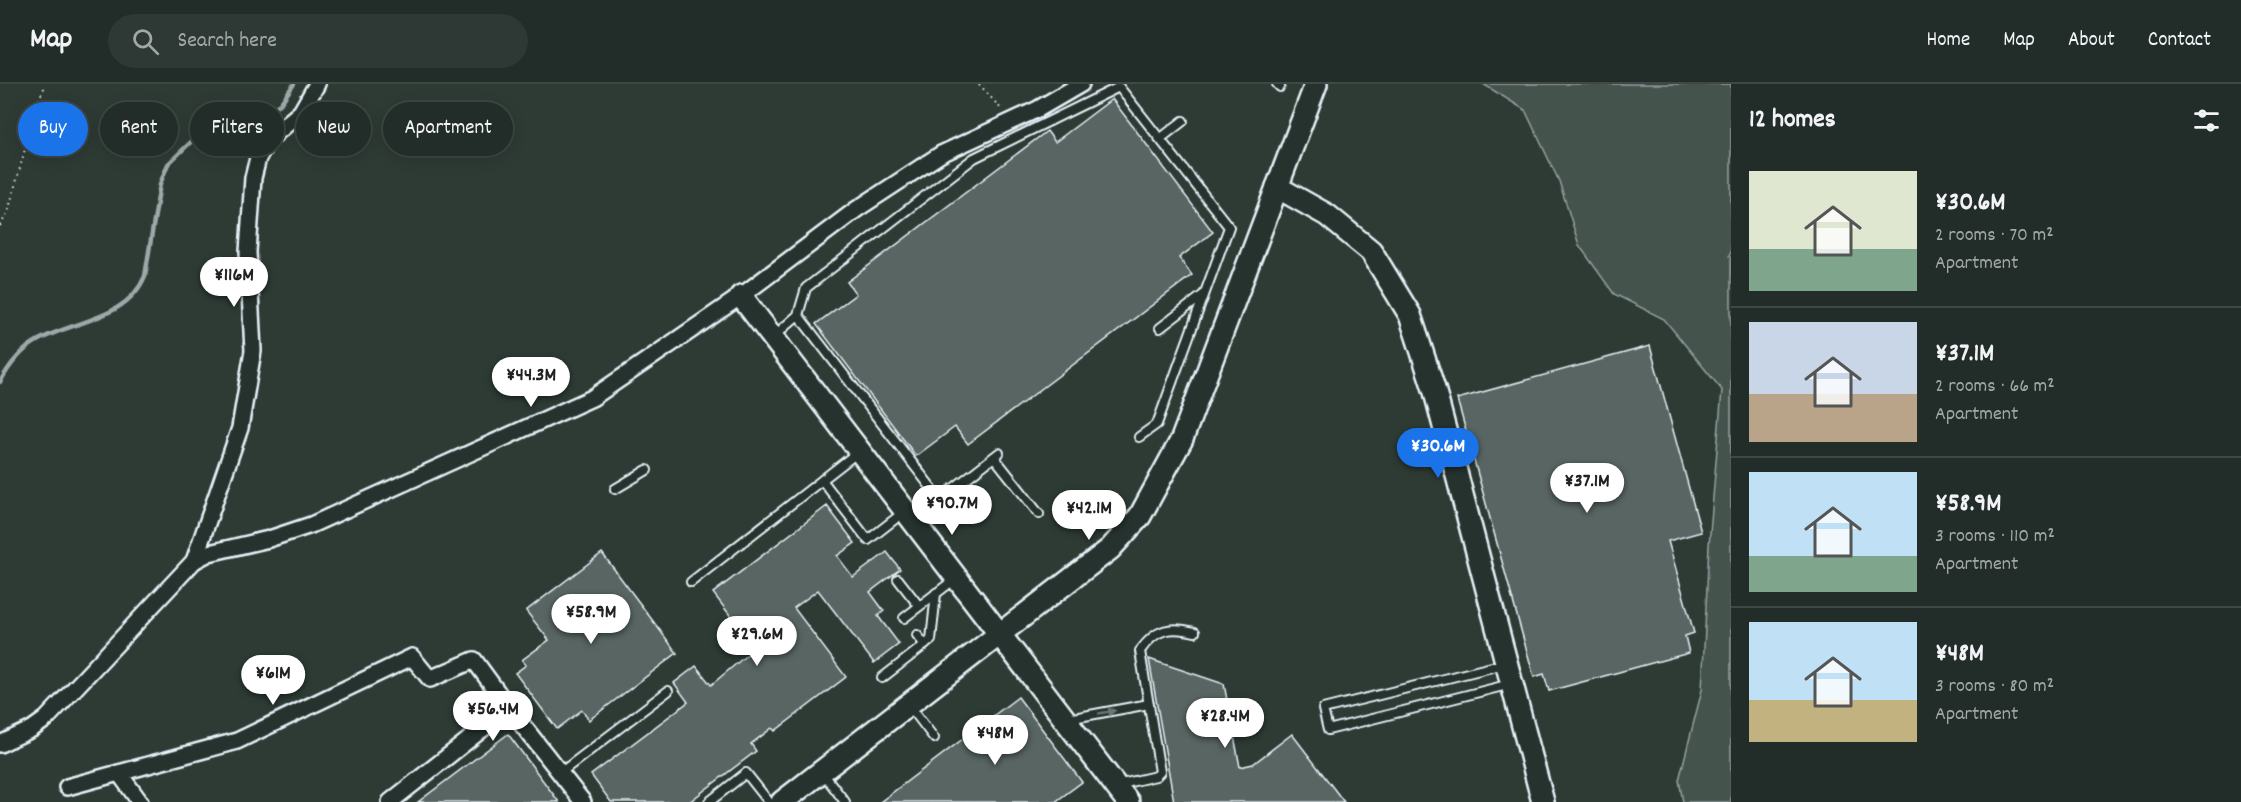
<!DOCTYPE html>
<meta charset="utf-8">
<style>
body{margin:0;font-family:Dekko,sans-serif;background:#2e3834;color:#f1f3f6;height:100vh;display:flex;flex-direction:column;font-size:22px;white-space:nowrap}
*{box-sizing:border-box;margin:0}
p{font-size:20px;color:#a2a7a8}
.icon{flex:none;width:33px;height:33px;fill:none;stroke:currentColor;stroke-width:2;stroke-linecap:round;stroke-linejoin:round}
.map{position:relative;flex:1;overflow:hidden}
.sheet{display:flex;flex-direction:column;background:#222c28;width:510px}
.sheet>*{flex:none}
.top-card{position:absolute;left:18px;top:18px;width:570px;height:54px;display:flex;gap:12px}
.price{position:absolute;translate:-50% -51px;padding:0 14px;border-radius:21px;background:#fff;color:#222;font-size:20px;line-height:39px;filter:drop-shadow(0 2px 3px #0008)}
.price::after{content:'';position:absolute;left:50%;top:36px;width:18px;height:14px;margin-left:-9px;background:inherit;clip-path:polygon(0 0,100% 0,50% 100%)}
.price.active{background:#1a73e8;color:#fff}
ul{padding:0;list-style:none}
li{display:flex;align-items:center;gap:18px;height:150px;padding:0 18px}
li+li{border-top:2px solid #3f4845}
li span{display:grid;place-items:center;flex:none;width:168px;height:120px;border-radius:0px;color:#555}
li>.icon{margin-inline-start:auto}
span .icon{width:72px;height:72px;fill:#fffc;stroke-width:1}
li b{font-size:26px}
h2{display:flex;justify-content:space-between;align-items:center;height:72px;padding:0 18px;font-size:26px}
.tag{padding:0 21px;border-radius:27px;background:#222c28;box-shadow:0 3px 15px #0003,0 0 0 2px #3f4845;font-size:21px;line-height:54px}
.tag.active{background:#1a73e8;color:#fff}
header{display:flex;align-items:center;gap:36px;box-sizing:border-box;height:84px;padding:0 30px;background:#222c28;border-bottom:2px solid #3f4845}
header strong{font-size:28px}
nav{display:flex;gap:33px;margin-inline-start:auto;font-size:21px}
.search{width:420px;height:54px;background:#2e3834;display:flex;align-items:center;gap:15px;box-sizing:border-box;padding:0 21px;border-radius:33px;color:#a2a7a8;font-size:22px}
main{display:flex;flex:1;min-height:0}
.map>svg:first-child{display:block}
.green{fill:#45524e;stroke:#96a2a3;stroke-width:1.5}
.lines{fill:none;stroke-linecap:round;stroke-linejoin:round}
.stream{stroke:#9da8a9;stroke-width:4.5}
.building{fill:#596563;stroke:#e8f1f8;stroke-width:1.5}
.lane-casing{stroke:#e8f1f8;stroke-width:12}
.street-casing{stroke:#e8f1f8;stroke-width:20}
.secondary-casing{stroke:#e8f1f8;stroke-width:26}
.path{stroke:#e8f1f8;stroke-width:2;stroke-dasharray:1.5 4.5;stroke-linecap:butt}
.lane{stroke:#26332d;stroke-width:8}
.street{stroke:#26332d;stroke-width:15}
.secondary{stroke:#26332d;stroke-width:21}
.oneway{fill:#6a7674}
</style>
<header>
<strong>Map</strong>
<div class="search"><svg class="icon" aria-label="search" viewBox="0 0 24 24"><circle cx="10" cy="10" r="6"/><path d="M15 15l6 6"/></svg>Search here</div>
<nav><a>Home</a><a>Map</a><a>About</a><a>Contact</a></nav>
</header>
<main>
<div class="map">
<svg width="1731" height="718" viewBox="0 0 1731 718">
<rect width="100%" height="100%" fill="#2e3b35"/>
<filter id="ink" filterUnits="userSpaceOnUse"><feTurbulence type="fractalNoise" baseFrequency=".0167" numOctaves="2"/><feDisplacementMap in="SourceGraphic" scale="12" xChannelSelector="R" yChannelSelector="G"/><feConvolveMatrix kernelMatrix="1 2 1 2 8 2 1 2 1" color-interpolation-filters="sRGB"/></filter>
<g filter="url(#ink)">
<!-- green -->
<polygon class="green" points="1483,0 1731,0 1731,168 1729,172 1731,174 1731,718 1683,718 1679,696 1702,606 1709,461 1722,306 1664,235 1614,210 1579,161 1559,97 1525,26"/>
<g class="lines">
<!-- stream -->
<path class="stream" d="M0,298C9,282 21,266 37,257C74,236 127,236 145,192L160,100L168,80L194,55L223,42L262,30L280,20L294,0"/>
</g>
<!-- building -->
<g class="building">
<polygon points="1112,15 1213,148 1179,174 1192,191 968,360 955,343 916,372 816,240 856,210 847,198 1047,47 1055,58"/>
<polygon points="1650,262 1701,448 1668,457 1694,549 1685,552 1689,569 1549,607 1544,590 1534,593 1457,315"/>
<polygon points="827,422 855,459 837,472 853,493 887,468 900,485 870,508 884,527 878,532 899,560 874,579 818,506 794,524 846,593 775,647 772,644 751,660 756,667 689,718 611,718 591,691 688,618 674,599 696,582 711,601 755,564 713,509"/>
<polygon points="602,469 677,569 589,636 582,626 557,645 515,589 526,581 522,576 549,556 526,527"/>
<polygon points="1149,575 1224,600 1240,683 1253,680 1292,650 1344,718 1174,718"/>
<polygon points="1018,613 1082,698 1055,718 880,718"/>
<polygon points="508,650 559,718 418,718"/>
</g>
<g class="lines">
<!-- lane casing -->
<g class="lane-casing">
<g id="lane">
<polyline points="1277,0 1280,3"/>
<polyline points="1160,55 1183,37"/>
<polyline points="798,231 940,415"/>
<polyline points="1160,244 1202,212"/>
<polyline points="774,252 798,231 806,204 974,74 1119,3 1229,143 1157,340 1139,353"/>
<polyline points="994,373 1039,430"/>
<polyline points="822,396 868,456 904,428"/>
<polyline points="615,405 647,386"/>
<polyline points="914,435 999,369"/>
<polyline points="898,495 919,522"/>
<polyline points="691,498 858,368"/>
<polyline points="904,534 955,495"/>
<polyline points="917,551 925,561"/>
<polyline points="1504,580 1323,625 1328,646 1511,600"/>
<polyline points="882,594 931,556 936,509"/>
<polyline points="909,621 934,654"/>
<polyline points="1068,635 1149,620"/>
<polyline points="822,688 845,718"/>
<polyline points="560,689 668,607"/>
<path d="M1117,701L1156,692L1160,688L1140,567C1156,544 1171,542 1195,548"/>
<polyline points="709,718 746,689 769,718"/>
</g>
</g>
<!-- street casing -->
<g class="street-casing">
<g id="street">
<polyline points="194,477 240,344 253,267 248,168 253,94 258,74 268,56 301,28 317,0"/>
<polyline points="509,624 583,718"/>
<polyline points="0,660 32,645 46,635 194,477 209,469 269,455 311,441 592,314 741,212 857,125 941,70 1038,25 1081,0"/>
<polyline points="119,689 140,718"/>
<polyline points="67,703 237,657 412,573 430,595 474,576 509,624 390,718"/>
</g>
</g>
<!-- secondary casing -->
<g class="secondary-casing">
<g id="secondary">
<polyline points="1277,103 1327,131 1371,167 1410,231 1435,308 1543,718"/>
<polyline points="741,212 1128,718"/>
<polyline points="782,718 1110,465 1140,432 1182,355 1316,0"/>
</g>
</g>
<!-- path -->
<g class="path">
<polyline points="979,0 1002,26"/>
<polyline points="0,142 8,128 38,17 46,0"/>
</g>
<!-- lane -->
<use href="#lane" class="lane"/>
<!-- street -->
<use href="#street" class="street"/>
<!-- secondary -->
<use href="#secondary" class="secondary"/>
</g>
<!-- one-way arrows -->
<defs><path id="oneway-solid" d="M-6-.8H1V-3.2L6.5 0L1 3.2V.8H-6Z" transform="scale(1.5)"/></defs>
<use class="oneway" href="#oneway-solid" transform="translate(1107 628) rotate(-10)"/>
</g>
</svg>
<b class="price" style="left:234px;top:224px">¥116M</b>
<b class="price" style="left:531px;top:324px">¥44.3M</b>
<b class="price active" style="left:1438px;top:395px">¥30.6M</b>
<b class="price" style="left:1587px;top:430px">¥37.1M</b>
<b class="price" style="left:952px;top:452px">¥90.7M</b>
<b class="price" style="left:1089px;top:457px">¥42.1M</b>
<b class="price" style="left:591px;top:561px">¥58.9M</b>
<b class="price" style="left:757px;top:583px">¥29.6M</b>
<b class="price" style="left:273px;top:622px">¥61M</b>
<b class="price" style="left:493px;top:658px">¥56.4M</b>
<b class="price" style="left:1225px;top:665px">¥28.4M</b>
<b class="price" style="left:995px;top:682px">¥48M</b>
<div class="top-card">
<a class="tag active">Buy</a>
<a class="tag">Rent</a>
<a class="tag">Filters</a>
<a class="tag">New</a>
<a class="tag">Apartment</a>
</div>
</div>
<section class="sheet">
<h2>12 homes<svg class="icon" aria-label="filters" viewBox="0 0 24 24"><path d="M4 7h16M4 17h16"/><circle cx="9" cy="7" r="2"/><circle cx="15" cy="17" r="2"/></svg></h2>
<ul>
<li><span style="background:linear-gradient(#dfe7d0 65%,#7fa58c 0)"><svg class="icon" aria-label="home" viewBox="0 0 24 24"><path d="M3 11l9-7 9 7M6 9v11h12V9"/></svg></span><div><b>¥30.6M</b><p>2 rooms · 70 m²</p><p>Apartment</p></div></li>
<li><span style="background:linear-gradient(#c9d6e8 60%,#b9a48a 0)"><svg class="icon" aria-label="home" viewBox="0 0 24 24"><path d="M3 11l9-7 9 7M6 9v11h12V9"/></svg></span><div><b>¥37.1M</b><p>2 rooms · 66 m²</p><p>Apartment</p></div></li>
<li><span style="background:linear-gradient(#bfe0f5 70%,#7fa58c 0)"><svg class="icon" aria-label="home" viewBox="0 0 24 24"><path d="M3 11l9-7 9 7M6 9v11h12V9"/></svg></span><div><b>¥58.9M</b><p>3 rooms · 110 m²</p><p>Apartment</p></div></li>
<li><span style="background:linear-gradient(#bfe0f5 65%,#c2b280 0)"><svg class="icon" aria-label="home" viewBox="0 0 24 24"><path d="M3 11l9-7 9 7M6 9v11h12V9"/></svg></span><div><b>¥48M</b><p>3 rooms · 80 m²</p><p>Apartment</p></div></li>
</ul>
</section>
</main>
